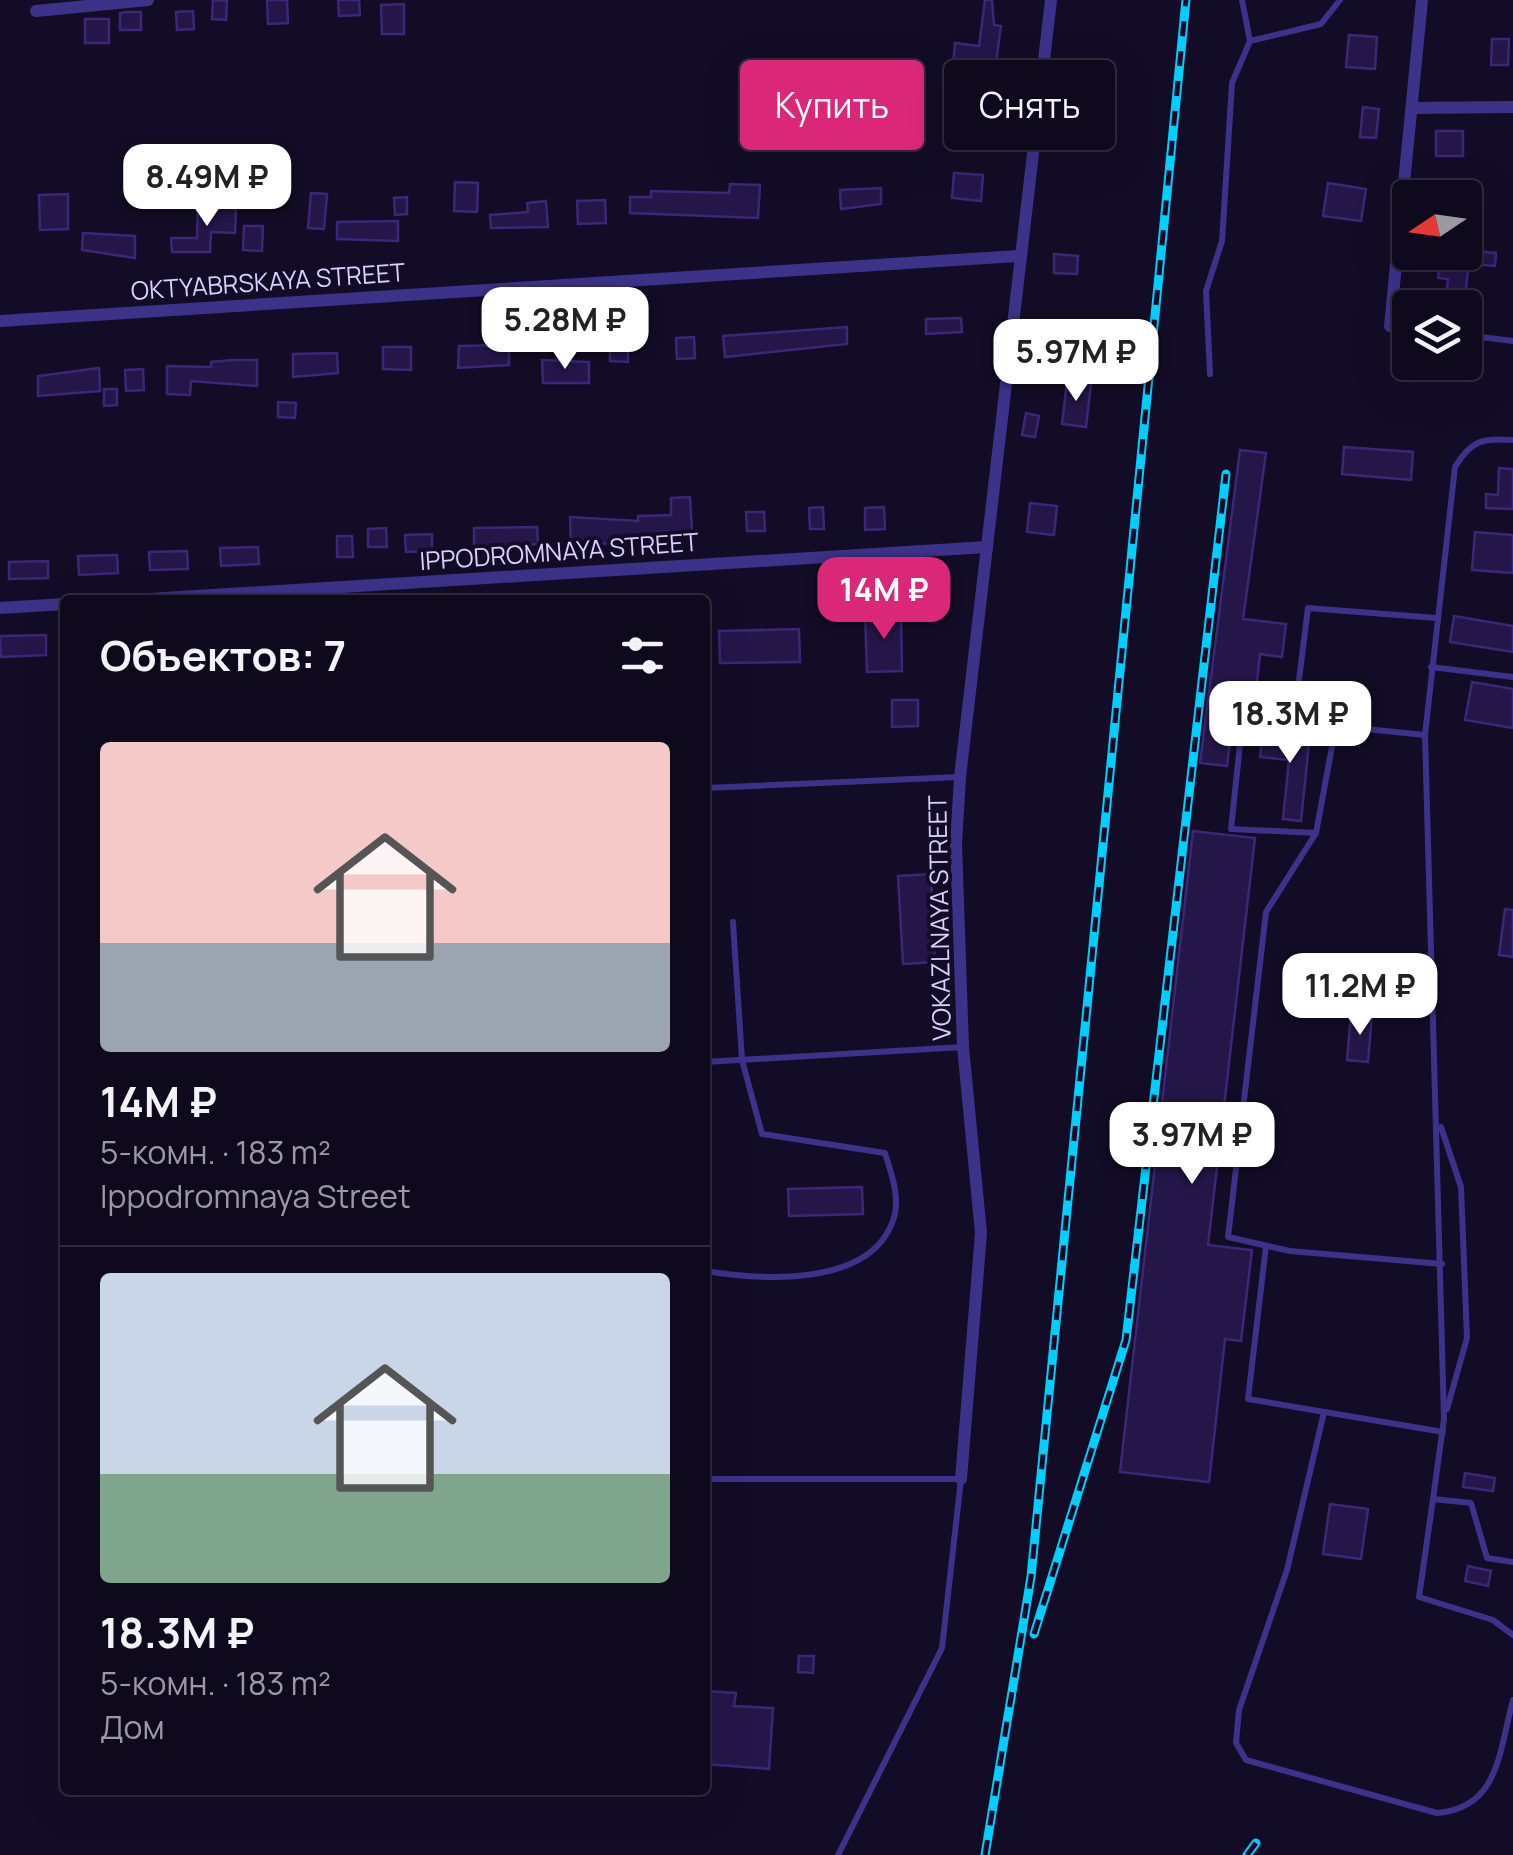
<!DOCTYPE html>
<html lang="ru">
<meta charset="utf-8">
<style>
body{margin:0;font-family:Manrope,sans-serif;background:#171225;color:#f1f3f6;height:100vh;display:flex;flex-direction:column;font-size:38px;white-space:nowrap}
*{box-sizing:border-box;margin:0}
p{font-size:32px;color:#9b9aa3}
.icon{flex:none;width:55px;height:55px;fill:none;stroke:currentColor;stroke-width:2;stroke-linecap:round;stroke-linejoin:round}
.map{position:relative;flex:1;overflow:hidden}
.sheet{position:absolute;left:60px;top:595px;width:650px;height:1200px;display:flex;flex-direction:column;background:#0e091c;border-radius:10px;box-shadow:0 10px 40px #0002,0 0 0 2px #2e2a3b}
.sheet>*{flex:none}
.guide{position:absolute;left:740px;top:60px;width:622px;height:90px;display:flex;gap:20px}
.needle{width:65px;rotate:257deg}
.fabs{position:absolute;left:1392px;top:180px;display:grid;gap:20px}
.fabs a{display:grid;place-items:center;width:90px;height:90px;border-radius:10px;background:#0e091c;box-shadow:0 10px 40px #0002,0 0 0 2px #2e2a3b;font-size:50px}
.price{position:absolute;translate:-50% -85px;padding:0 22px;border-radius:20px;background:#fff;color:#222;font-size:32px;line-height:65px;filter:drop-shadow(0 2px 5px #0008)}
.price::after{content:'';position:absolute;left:50%;top:60px;width:30px;height:22px;margin-left:-15px;background:inherit;clip-path:polygon(0 0,100% 0,50% 100%)}
.price.selected{background:#db2777;color:#fff}
ul{padding:0;list-style:none}
li{display:grid;align-content:center;gap:20px;height:530px;padding:0 40px}
li+li{border-top:2px solid #2e2a3b}
li span{display:grid;place-items:center;height:310px;border-radius:10px;color:#555}
li>.icon{margin-inline-start:auto}
span .icon{width:180px;height:180px;fill:#fffc;stroke-width:1}
li b{font-size:42px}
h2{display:flex;justify-content:space-between;align-items:center;height:120px;padding:0 40px;font-size:42px}
.chip{padding:0 35px;border-radius:10px;background:#0e091c;box-shadow:0 10px 40px #0002,0 0 0 2px #2e2a3b;font-size:35px;line-height:90px}
.chip.selected{background:#db2777;color:#fff}
.map>svg:first-child{display:block}
.building{fill:#241649;stroke:#3c2677;stroke-width:2.5}
.lines{fill:none;stroke-linecap:round;stroke-linejoin:round}
.lane{stroke:#3c328a;stroke-width:6}
.street{stroke:#3c328a;stroke-width:12}
.rail-casing{stroke:#00cffc;stroke-width:9}
.rail{stroke:#130c26;stroke-width:5;stroke-dasharray:15;stroke-linecap:butt}
.labels{text-anchor:middle;dominant-baseline:central;stroke-width:8;stroke-linejoin:round;paint-order:stroke}
.street-label{font-size:25px;fill:#dad1ff;stroke:#130c26}
</style>
<div class="map">
<svg width="1513" height="1855" viewBox="0 0 1513 1855">
<rect width="100%" height="100%" fill="#130c26"/>
<!-- building -->
<g class="building">
<polygon points="213,0 227,1 226,20 212,19"/>
<polygon points="267,0 287,0 288,23 268,24"/>
<polygon points="338,0 359,0 360,15 339,16"/>
<polygon points="985,0 992,0 994,25 1001,26 994,78 974,75 971,141 946,140 955,43 979,46"/>
<polygon points="404,4 404,34 382,34 381,5"/>
<polygon points="193,11 194,29 177,30 176,12"/>
<polygon points="127,12 141,12 141,30 120,30 120,13"/>
<rect x="85" y="19" width="24" height="24"/>
<polygon points="1349,35 1377,37 1375,69 1346,67"/>
<polygon points="1492,39 1509,39 1508,65 1491,65"/>
<rect x="909" y="102" width="14" height="16"/>
<polygon points="1363,107 1379,109 1376,138 1360,137"/>
<rect x="1436" y="131" width="27" height="25"/>
<polygon points="954,173 983,175 981,201 952,198"/>
<polygon points="455,182 478,183 477,212 454,211"/>
<polygon points="1328,183 1366,189 1361,221 1323,216"/>
<polygon points="730,184 760,185 758,218 630,213 630,197 651,197 651,191 729,193"/>
<polygon points="881,188 881,204 841,209 840,190"/>
<polygon points="311,193 327,194 324,229 308,228"/>
<polygon points="68,194 68,229 40,230 39,195"/>
<polygon points="407,197 407,214 395,215 394,198"/>
<polygon points="605,200 606,223 578,224 577,201"/>
<polygon points="546,201 548,227 491,228 490,215 528,212 527,203"/>
<polygon points="198,203 236,209 235,233 211,232 210,252 172,252 171,238 197,238"/>
<polygon points="398,221 398,241 337,239 337,222"/>
<polygon points="244,226 263,226 262,251 243,250"/>
<polygon points="83,233 135,236 135,258 82,250"/>
<polygon points="1472,251 1496,253 1495,266 1471,264"/>
<polygon points="1054,254 1078,256 1077,274 1054,273"/>
<polygon points="1440,258 1469,261 1464,308 1445,308 1448,279 1438,278"/>
<polygon points="961,318 962,332 926,334 926,319"/>
<polygon points="847,327 847,344 725,357 723,336"/>
<polygon points="694,337 695,358 677,359 676,338"/>
<polygon points="610,340 628,341 628,362 610,361"/>
<polygon points="509,345 509,365 458,368 459,346"/>
<polygon points="383,347 411,347 411,370 383,369"/>
<polygon points="337,353 338,373 293,377 293,354"/>
<polygon points="234,360 257,360 257,386 191,381 190,395 167,394 167,366 211,367 211,362"/>
<polygon points="542,360 589,362 589,383 543,383"/>
<polygon points="99,368 100,391 38,396 38,376"/>
<polygon points="143,369 144,390 126,391 125,370"/>
<polygon points="1067,381 1091,384 1086,427 1062,424"/>
<polygon points="104,389 117,389 117,405 104,406"/>
<polygon points="278,402 296,403 295,418 278,417"/>
<polygon points="1026,413 1039,416 1035,437 1022,435"/>
<polygon points="1344,447 1413,452 1411,480 1342,474"/>
<polygon points="1240,450 1266,453 1243,619 1286,624 1282,657 1260,654 1256,690 1237,687 1227,766 1200,763"/>
<polygon points="1499,468 1513,469 1513,509 1486,508 1486,494 1498,495"/>
<polygon points="690,497 692,531 658,532 658,540 571,546 570,517 638,521 638,516 671,515 671,498"/>
<polygon points="1030,503 1057,506 1054,535 1027,532"/>
<polygon points="823,507 824,529 810,529 809,508"/>
<polygon points="884,507 885,529 865,530 865,508"/>
<polygon points="746,512 764,512 765,531 747,531"/>
<polygon points="537,527 538,544 474,551 474,528"/>
<polygon points="386,528 387,547 368,547 368,529"/>
<polygon points="1475,532 1513,535 1513,573 1472,570"/>
<polygon points="432,534 432,551 406,552 405,535"/>
<polygon points="337,536 352,536 353,557 337,557"/>
<polygon points="258,547 259,564 221,566 220,548"/>
<polygon points="187,551 188,569 150,570 149,552"/>
<polygon points="117,555 118,573 79,575 78,556"/>
<polygon points="48,561 48,578 9,579 9,562"/>
<polygon points="901,612 902,671 867,672 865,613"/>
<polygon points="1454,616 1513,626 1513,652 1450,642"/>
<polygon points="799,629 800,662 720,663 719,631"/>
<polygon points="46,635 46,655 1,657 0,636"/>
<polygon points="1472,682 1513,689 1513,728 1465,720"/>
<polygon points="892,700 918,700 918,726 892,727"/>
<polygon points="1263,729 1310,734 1301,821 1283,819 1289,760 1260,757"/>
<polygon points="1193,831 1255,838 1208,1245 1252,1250 1241,1341 1225,1339 1209,1482 1120,1472"/>
<polygon points="931,874 935,962 903,964 898,876"/>
<polygon points="1505,909 1513,910 1513,957 1499,955"/>
<polygon points="1351,1013 1372,1015 1368,1062 1347,1060"/>
<polygon points="862,1187 863,1214 789,1216 788,1189"/>
<polygon points="1465,1473 1495,1478 1493,1491 1463,1487"/>
<polygon points="1330,1504 1368,1509 1361,1559 1323,1554"/>
<polygon points="1468,1566 1491,1571 1488,1586 1465,1581"/>
<polygon points="799,1656 814,1656 813,1673 798,1672"/>
<polygon points="705,1691 736,1693 734,1706 773,1708 769,1769 705,1764"/>
</g>
<g class="lines">
<!-- lane -->
<g class="lane">
<polyline points="1250,41 1321,24 1340,0"/>
<polyline points="1391,327 1410,329"/>
<polyline points="1465,335 1513,341"/>
<polyline points="1210,374 1206,291 1222,241 1232,83 1250,41 1242,0"/>
<path d="M1513,440C1483,438 1471,440 1455,467L1425,735L1444,1419L1433,1499L1471,1503L1487,1558L1513,1562"/>
<polyline points="1431,667 1513,677"/>
<polyline points="1294,720 1308,608 1436,618"/>
<polyline points="1336,725 1316,833 1266,912 1228,1237 1290,1251 1442,1264"/>
<polyline points="705,788 959,777"/>
<polyline points="1316,833 1231,829 1240,744 1257,718 1425,735"/>
<polyline points="705,1062 963,1047"/>
<polyline points="1441,1127 1461,1187 1467,1338 1447,1409"/>
<polyline points="1266,1246 1248,1399 1443,1432"/>
<path d="M705,1271C761,1280 876,1289 895,1214C899,1193 891,1173 885,1153L762,1134L742,1060L733,922"/>
<path d="M1324,1412L1287,1570L1239,1710L1236,1743L1246,1760L1437,1813C1500,1808 1499,1750 1513,1700"/>
<polyline points="705,1479 961,1479 942,1648 838,1855"/>
<polyline points="1433,1499 1419,1597 1493,1620 1513,1635"/>
</g>
<!-- street -->
<g class="street">
<polyline points="36,11 148,0"/>
<polyline points="1412,108 1513,107"/>
<polyline points="0,321 1018,256"/>
<polyline points="1390,326 1422,0"/>
<polyline points="133,600 987,547"/>
<polyline points="0,608 65,604"/>
<polyline points="961,1479 981,1233 963,1047 956,844 960,777 1051,0"/>
</g>
<!-- rail casing -->
<g class="rail-casing">
<g id="rail">
<polyline points="1034,1634 1126,1340 1226,474"/>
<polyline points="985,1855 1031,1577 1186,0"/>
<polyline points="1247,1855 1256,1843"/>
</g>
</g>
<!-- rail -->
<use href="#rail" class="rail"/>
</g>
<g class="labels">
<!-- street labels -->
<g class="street-label">
<text transform="translate(268 281) rotate(-4)">OKTYABRSKAYA STREET</text>
<text transform="translate(559 551) rotate(-4)">IPPODROMNAYA STREET</text>
<text transform="translate(939 918) rotate(-91)">VOKAZLNAYA STREET</text>
</g>
</g>
</svg>
<div class="fabs">
<a><svg class="needle" viewBox="-14 -14 28 28"><path d="M0-13l5 13h-10z" fill="#e53935"/><path d="M0 13l5-13h-10z" fill="#9b9aa3"/></svg></a>
<a><svg class="icon" aria-label="layers" viewBox="0 0 24 24"><path d="M12 4l9 5-9 5-9-5zM3 14l9 5 9-5"/></svg></a>
</div>
<b class="price" style="left:207px;top:229px">8.49M ₽</b>
<b class="price" style="left:565px;top:372px">5.28M ₽</b>
<b class="price" style="left:1076px;top:404px">5.97M ₽</b>
<b class="price selected" style="left:884px;top:642px">14M ₽</b>
<b class="price" style="left:1290px;top:766px">18.3M ₽</b>
<b class="price" style="left:1360px;top:1038px">11.2M ₽</b>
<b class="price" style="left:1192px;top:1187px">3.97M ₽</b>
<div class="guide">
<a class="chip selected">Купить</a>
<a class="chip">Снять</a>
</div>
<section class="sheet">
<h2>Объектов: 7<svg class="icon" aria-label="filters" viewBox="0 0 24 24"><path d="M4 7h16M4 17h16"/><circle cx="9" cy="7" r="2"/><circle cx="15" cy="17" r="2"/></svg></h2>
<ul>
<li><span style="background:linear-gradient(#f6c9c9 65%,#9aa5b1 0)"><svg class="icon" aria-label="home" viewBox="0 0 24 24"><path d="M3 11l9-7 9 7M6 9v11h12V9"/></svg></span><div><b>14M ₽</b><p>5-комн. · 183 m²</p><p>Ippodromnaya Street</p></div></li>
<li><span style="background:linear-gradient(#c9d6e8 65%,#7fa58c 0)"><svg class="icon" aria-label="home" viewBox="0 0 24 24"><path d="M3 11l9-7 9 7M6 9v11h12V9"/></svg></span><div><b>18.3M ₽</b><p>5-комн. · 183 m²</p><p>Дом</p></div></li>
</ul>
</section>
</div>
